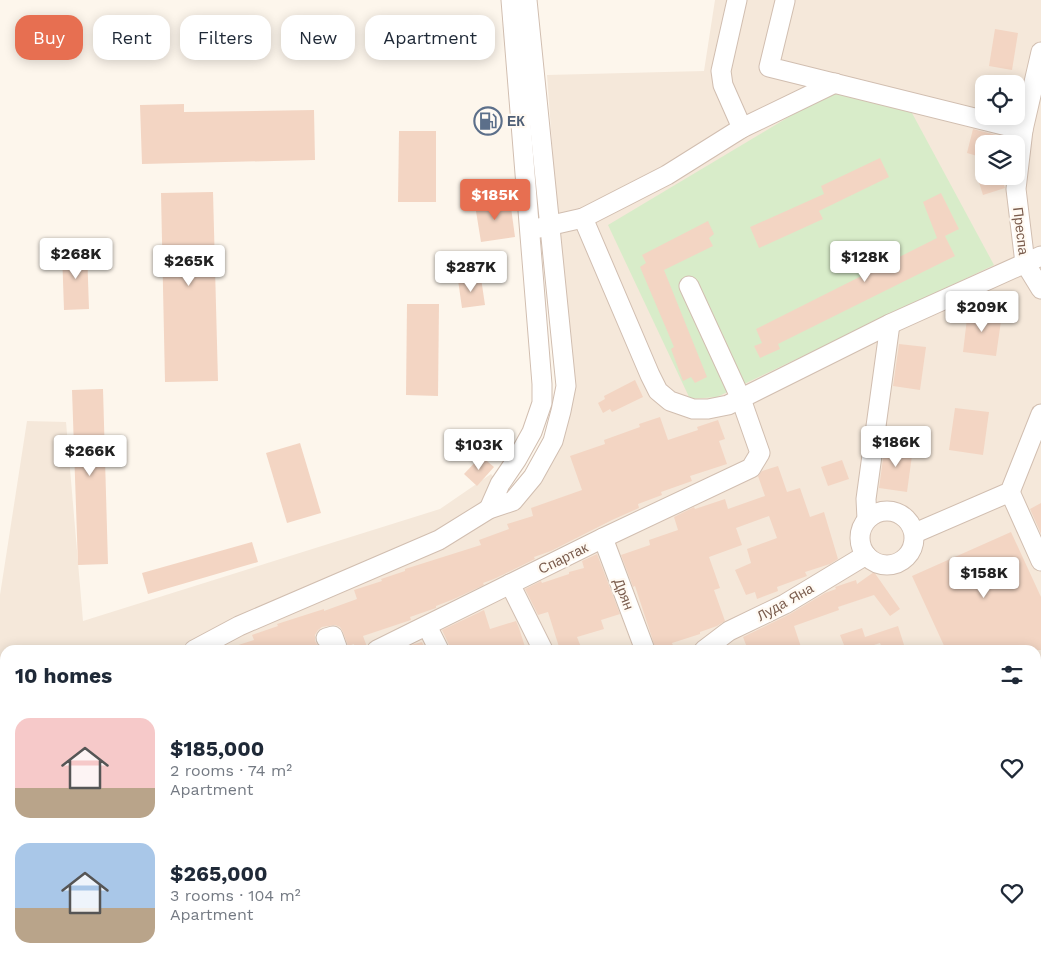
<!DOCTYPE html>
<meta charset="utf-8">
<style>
body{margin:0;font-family:"Work Sans",sans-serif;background:#f2f2f3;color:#1f2937;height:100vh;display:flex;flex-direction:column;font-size:19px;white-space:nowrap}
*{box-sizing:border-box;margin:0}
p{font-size:16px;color:#747a83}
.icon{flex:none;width:28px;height:28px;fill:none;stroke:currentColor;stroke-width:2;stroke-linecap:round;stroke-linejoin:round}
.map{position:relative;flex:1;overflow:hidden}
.sheet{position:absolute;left:0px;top:645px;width:1041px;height:320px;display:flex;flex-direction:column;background:#fff;border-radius:15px 15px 0 0;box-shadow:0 2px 12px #0003}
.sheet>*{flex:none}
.hud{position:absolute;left:15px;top:15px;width:500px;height:45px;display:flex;gap:10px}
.fabs{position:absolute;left:975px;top:75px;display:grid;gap:10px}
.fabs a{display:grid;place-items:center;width:50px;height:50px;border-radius:10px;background:#fff;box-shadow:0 2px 12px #0003;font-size:25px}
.price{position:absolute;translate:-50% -42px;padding:0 11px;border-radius:5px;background:#fff;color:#222;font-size:16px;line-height:32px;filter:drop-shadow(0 1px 2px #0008)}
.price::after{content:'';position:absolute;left:50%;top:30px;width:15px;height:11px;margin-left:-8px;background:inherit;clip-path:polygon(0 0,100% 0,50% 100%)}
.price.on{background:#e76f51;color:#fff}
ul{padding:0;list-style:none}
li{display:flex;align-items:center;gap:15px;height:125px;padding:0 15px}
li span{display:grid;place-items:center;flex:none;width:140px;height:100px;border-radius:15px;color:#555}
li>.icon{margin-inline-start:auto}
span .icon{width:60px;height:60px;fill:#fffc;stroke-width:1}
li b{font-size:21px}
h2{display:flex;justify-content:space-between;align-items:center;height:60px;padding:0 15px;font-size:21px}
.chip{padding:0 18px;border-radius:15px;background:#fff;box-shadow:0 2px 12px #0003;font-size:18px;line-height:45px}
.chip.on{background:#e76f51;color:#fff}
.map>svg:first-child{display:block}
.residential{fill:#f5e8da;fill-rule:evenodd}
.green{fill:#d8ecc9}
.building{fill:#f3d5c3}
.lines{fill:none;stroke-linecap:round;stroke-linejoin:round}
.minor-casing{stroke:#d1beb0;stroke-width:21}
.minor{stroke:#fff;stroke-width:19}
.labels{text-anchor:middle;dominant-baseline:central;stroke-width:4.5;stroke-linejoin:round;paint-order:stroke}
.service-label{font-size:14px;font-weight:bold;fill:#4e5e75;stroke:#fffaf3;text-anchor:start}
.street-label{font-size:14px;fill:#7a5c4d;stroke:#fffaf3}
</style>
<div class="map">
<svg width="1041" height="965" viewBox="0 0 1041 965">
<rect width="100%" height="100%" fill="#fdf6ec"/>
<!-- residential -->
<path class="residential" d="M715,0H1041V965H0V595L27,421L66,422L83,621L440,509L491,474L517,503L569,378L547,75L704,71ZM984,84H1016V116H984ZM984,144H1016V176H984ZM5,650H1036V960H5Z"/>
<!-- green -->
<polygon class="green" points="832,91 912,113 994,265 717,397 690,399 608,225"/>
<!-- building -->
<g class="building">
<polygon points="995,29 1018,33 1012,70 989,66"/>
<polygon points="184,104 184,112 314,110 315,160 142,164 140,105"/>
<polygon points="973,129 1011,139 1010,144 984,144 984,158 967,153"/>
<polygon points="399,131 436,131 436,202 398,202"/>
<polygon points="880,158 889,177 819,211 823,219 759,248 750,227 824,194 821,186"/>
<polygon points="977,176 1001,176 1005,188 983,195"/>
<polygon points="213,192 218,381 165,382 161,193"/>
<polygon points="941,193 959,229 945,236 955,256 778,344 780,349 760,358 754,346 762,343 756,329 937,238 923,202"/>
<polygon points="510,200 515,237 481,242 475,205"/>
<polygon points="708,221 714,234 709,238 713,246 664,270 707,377 695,383 691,377 683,381 671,349 674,347 640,267 646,263 642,255"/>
<polygon points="87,250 89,309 64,310 62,251"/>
<polygon points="481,278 485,305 462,308 458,280"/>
<polygon points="407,304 439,304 438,396 406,395"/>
<polygon points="968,310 1002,314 996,356 963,352"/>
<polygon points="899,344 926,347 920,390 893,386"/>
<polygon points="635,380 643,397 612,412 610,409 603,413 598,403 605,399 604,396"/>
<polygon points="103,389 108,564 78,565 72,390"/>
<polygon points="955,408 989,412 983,455 949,450"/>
<polygon points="660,417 668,440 698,430 697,427 718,420 725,439 719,441 727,464 690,476 692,481 661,492 662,495 638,504 639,508 612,520 551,551 534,557 535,559 494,579 483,583 484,585 454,599 436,606 436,608 410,617 411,620 363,636 367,647 366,650 355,650 354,644 348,646 343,632 340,627 335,625 322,627 318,630 315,635 315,641 318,646 326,650 230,650 229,648 254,640 252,635 278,626 277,624 324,609 324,611 357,599 354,590 382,581 381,579 405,571 405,569 481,545 479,540 509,529 507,524 533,516 531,508 582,490 570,456 605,444 604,440 640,427 639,424"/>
<polygon points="300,443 321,513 287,523 266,453"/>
<polygon points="885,444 913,448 907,492 879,488"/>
<polygon points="481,456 494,467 477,486 464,474"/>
<polygon points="842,460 849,479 828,486 821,467"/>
<polygon points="778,466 787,492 800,488 810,517 824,512 838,559 830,564 805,572 807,576 777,587 778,591 757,599 755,592 746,595 735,570 751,563 747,549 777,538 769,516 736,528 742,545 709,557 720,588 714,590 725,621 717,626 700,632 700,634 672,643 675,650 656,650 635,586 633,587 621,555 650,545 649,540 678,530 674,517 694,507 695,509 725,499 728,509 765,496 758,476 762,471"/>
<polygon points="1041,503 1041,534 1030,509"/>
<polygon points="1011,532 1041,597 1041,650 946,650 912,576"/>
<polygon points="252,542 258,562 148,594 142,573"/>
<polygon points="597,554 620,614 601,620 604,629 577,637 582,650 560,650 548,612 538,615 525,589 541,581 542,583 569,574 569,572 584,568 582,561"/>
<polygon points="874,572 900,609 890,616 874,595 838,607 839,610 794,626 802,650 748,650 743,637 790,614 825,593 836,589 835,587 856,580 857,584"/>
<polygon points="484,610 490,629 516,621 519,628 526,650 450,650 449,645 442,630"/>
<polygon points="898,626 904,645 889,650 883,650 880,643 859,650 846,650 840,635 862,628 865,637"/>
<polygon points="422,642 426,650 405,650 405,649 411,645"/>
</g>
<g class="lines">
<!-- minor casing -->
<g class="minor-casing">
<g id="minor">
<polyline points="737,0 721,71 723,85 742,128"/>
<polyline points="785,1 769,67 1023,130"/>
<polyline points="1041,52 1023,130 1016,189 1025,263 1041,289"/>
<polyline points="583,218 650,375 658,391 670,401 693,409 708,409 728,405 890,324 1041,256"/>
<polyline points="539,228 583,218 667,175 742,128 835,83"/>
<polyline points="1010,492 1041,561"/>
<polyline points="489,509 500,484 517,459 532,432 542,403 542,384 511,0"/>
<circle cx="887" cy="538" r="27"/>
<polyline points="867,519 866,499 890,324"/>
<polyline points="915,533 1010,492 1041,414"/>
<polyline points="603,538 645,650"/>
<polyline points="510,584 543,650"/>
<polyline points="427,626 439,650"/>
<polyline points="326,638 333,636 338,650"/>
<polyline points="194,650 239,626 439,540 489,509 513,501 533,477 553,441 561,411 566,386 527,0"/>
<polyline points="377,650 603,538 751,468 760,453 741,399 689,286"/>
<polyline points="704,650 729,631 785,604 866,555"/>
<polyline points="1036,829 1041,827"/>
<polyline points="189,960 192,965"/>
<polyline points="285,960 287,965"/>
<polyline points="387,960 390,965"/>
<polyline points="484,960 486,965"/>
<polyline points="591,960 594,965"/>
<polyline points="807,960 809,965"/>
<polyline points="0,964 0,965"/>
<polyline points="142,965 152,960"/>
<polyline points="686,965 699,960"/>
<polyline points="1029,965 1041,960"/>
</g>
</g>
<!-- minor -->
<use href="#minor" class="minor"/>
</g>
<!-- icons -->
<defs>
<g id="fuel-ring" transform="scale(1.4375)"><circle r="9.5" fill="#fffaf3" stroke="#5c6f8a" stroke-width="1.5"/><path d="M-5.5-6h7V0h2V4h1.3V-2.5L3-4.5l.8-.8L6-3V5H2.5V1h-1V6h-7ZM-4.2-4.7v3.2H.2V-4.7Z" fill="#5c6f8a"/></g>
</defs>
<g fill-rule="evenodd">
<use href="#fuel-ring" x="488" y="121"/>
</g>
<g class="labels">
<!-- service labels -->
<g class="service-label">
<text x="507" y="121">ЕК</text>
</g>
<!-- street labels -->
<g class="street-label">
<text transform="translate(1021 231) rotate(83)">Преспа</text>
<text transform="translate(563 558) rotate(-26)">Спартак</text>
<text transform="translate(624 594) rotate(69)">Дрян</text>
<text transform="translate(785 602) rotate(-29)">Луда Яна</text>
</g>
</g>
</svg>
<div class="fabs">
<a><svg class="icon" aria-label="locate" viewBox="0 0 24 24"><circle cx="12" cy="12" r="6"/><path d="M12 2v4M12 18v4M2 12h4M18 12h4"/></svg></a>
<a><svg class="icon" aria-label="layers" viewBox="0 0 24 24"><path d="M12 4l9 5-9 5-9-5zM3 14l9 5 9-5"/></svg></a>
</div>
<b class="price on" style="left:495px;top:221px">$185K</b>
<b class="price" style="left:76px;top:280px">$268K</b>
<b class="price" style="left:865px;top:283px">$128K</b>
<b class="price" style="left:189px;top:287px">$265K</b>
<b class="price" style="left:471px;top:293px">$287K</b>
<b class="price" style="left:982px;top:333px">$209K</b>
<b class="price" style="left:896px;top:468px">$186K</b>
<b class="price" style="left:479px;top:471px">$103K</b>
<b class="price" style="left:90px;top:477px">$266K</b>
<b class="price" style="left:984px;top:599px">$158K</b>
<div class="hud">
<a class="chip on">Buy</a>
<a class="chip">Rent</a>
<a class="chip">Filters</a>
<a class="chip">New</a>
<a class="chip">Apartment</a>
</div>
<section class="sheet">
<h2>10 homes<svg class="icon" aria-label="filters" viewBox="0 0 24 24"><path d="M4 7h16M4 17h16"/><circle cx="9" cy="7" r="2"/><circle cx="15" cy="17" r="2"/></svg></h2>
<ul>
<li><span style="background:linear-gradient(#f6c9c9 70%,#b9a48a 0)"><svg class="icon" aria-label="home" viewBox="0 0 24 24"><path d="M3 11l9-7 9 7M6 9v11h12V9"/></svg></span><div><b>$185,000</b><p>2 rooms · 74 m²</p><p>Apartment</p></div><svg class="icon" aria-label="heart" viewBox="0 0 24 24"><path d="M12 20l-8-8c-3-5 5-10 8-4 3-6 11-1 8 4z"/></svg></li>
<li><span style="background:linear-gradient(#a9c7e8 65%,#b9a48a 0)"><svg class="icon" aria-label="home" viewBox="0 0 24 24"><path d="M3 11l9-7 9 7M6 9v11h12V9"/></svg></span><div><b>$265,000</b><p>3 rooms · 104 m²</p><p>Apartment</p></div><svg class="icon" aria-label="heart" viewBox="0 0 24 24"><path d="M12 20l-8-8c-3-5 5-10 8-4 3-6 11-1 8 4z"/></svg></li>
</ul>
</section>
</div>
